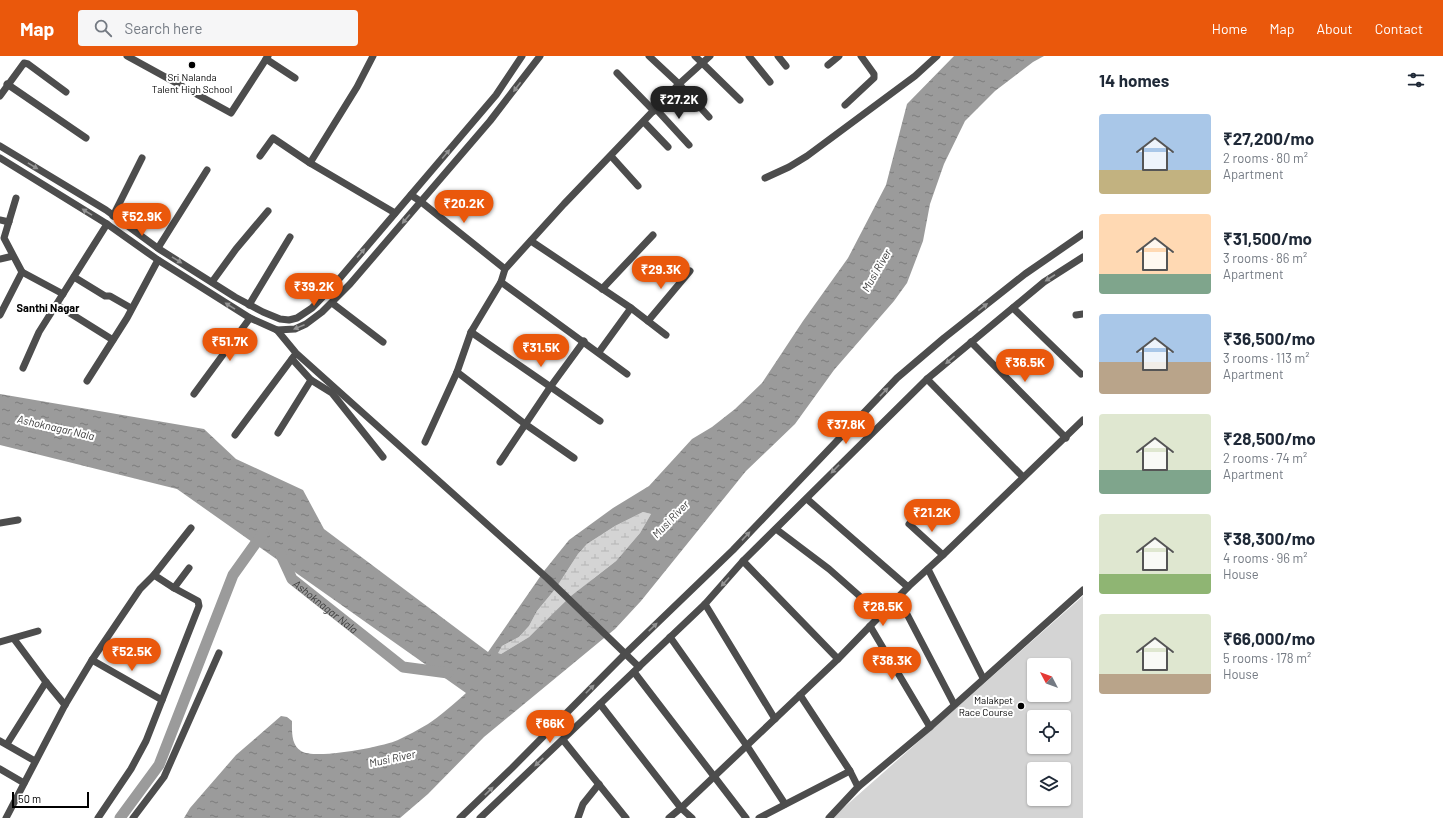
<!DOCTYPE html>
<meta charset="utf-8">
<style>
body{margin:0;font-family:Barlow,sans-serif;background:#f6f6f7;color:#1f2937;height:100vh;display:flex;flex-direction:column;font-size:15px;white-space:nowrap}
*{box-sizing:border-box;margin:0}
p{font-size:13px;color:#747a83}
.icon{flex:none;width:22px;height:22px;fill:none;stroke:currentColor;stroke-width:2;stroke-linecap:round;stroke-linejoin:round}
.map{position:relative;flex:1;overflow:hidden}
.drawer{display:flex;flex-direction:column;background:#fff;width:360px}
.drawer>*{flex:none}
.needle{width:26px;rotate:311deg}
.fabs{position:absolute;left:1027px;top:602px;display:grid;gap:8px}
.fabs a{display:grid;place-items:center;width:44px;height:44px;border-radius:4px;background:#fff;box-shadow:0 1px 3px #0004;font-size:20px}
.scale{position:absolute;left:12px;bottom:10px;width:77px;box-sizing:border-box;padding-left:4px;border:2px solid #000;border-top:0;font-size:11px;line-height:14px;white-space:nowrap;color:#000;-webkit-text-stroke:3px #fff;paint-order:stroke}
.price{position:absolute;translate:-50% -34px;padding:0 9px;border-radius:14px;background:#ea580c;color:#fff;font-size:13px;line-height:26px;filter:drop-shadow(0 1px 2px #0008)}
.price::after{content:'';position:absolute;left:50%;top:24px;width:12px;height:9px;margin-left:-6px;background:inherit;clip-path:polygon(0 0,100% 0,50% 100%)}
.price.active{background:#222;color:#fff}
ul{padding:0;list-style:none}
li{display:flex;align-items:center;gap:12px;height:100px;padding:0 16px}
li span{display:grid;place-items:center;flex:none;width:112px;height:80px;border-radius:4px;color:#555}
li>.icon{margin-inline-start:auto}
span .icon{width:48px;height:48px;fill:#fffc;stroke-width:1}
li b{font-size:17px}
h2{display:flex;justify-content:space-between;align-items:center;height:48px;padding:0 16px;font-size:17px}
header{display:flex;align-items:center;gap:24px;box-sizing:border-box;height:56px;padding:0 20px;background:#ea580c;color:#fff}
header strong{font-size:19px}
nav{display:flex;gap:22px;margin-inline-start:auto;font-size:14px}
.search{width:280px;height:36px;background:#f6f6f7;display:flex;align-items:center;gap:10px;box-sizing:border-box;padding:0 14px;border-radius:4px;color:#747a83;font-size:15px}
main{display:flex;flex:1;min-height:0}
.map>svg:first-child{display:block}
.wetland{fill:url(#wetland-marsh)}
.pitch{fill:#d4d4d4;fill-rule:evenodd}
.water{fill:url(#water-ripples);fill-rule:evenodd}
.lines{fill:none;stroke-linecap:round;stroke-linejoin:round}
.canal{stroke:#9b9b9b;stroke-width:11}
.minor{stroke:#4d4d4d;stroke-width:7}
.oneway{fill:#949494}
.poi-dot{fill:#000;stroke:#fff;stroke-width:1.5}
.labels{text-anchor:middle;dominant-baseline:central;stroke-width:4;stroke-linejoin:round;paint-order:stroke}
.poi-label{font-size:10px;fill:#000;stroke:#fff}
.water-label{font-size:11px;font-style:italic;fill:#3c3c3c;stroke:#fff}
.neighbourhood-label{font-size:11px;font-weight:bold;fill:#000;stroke:#fff}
</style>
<header>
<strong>Map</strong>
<div class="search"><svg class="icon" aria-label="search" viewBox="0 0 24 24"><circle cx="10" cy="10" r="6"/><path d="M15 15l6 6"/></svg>Search here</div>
<nav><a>Home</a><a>Map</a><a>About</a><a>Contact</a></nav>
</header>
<main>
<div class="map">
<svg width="1083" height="762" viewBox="0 0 1083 762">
<defs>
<pattern id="wetland-marsh" width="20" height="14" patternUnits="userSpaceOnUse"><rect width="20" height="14" fill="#d4d4d4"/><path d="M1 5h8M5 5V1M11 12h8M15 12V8" fill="none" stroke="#b4b4b4"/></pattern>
<pattern id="water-ripples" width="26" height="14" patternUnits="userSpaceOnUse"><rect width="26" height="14" fill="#9b9b9b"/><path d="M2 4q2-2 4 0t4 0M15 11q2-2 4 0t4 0" fill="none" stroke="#7c7c7c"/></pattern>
</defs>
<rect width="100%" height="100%" fill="#fff"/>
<!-- wetland -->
<polygon class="wetland" points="643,456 651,458 640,477 616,505 594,522 529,581 501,598 497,597 502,590 519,581 529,570 537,555 556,532 578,498 587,488 615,470"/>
<!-- pitch -->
<path class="pitch" d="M1083,540V762H832ZM1034,609H1064V639H1034ZM1034,661H1064V691H1034ZM1034,713H1064V743H1034Z"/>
<!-- water -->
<path class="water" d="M954,0H1044L1033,6L995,35L965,65L944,108L930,148L923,185L907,227L894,245L834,314L795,368L746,415L641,545L615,573L484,681L428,738L400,762H184L190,752L236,699L281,660L287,661L292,665C292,675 291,689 301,695C315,704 382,691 398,684C408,679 418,674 428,668C439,661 456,646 466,637L177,433L0,389V338L204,373L236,403L303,434L324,473L488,596L544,515L569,484L613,452L649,430L692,383L712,371L735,353L762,327L803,265L848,202L886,129L907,48ZM643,456L651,458L640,477L616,505L571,540L529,581L501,598L498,597L502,590L519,581L529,570L537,555L556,532L578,498L587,488L615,470Z"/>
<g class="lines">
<!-- canal -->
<g class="canal">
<path id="s1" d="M280,497L292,523L403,611L448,617"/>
<polyline points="120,762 159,709 233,519 263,477"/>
</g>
<!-- minor -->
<g class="minor">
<polyline points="127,0 231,57 268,0"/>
<polyline points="649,0 679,28 709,61"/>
<polyline points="695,0 740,44"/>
<polyline points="749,0 770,26"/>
<polyline points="778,0 786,10"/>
<polyline points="266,3 295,22"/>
<polyline points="828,9 839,0"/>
<polyline points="617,17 654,55"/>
<polyline points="7,28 86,82"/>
<polyline points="0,40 24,7 28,8 66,36"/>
<polyline points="845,49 874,22 874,18 861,0"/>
<polyline points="656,53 689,89"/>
<polyline points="644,66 668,91"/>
<polyline points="0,90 106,154 159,193 235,241 263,256 280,263 289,264 297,262 312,252 334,229 496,39 522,0"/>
<polyline points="260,100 273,82 310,107 395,157"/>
<polyline points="611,100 638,130"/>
<polyline points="0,102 107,168 158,204 250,262 277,274 296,297 547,522 639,611"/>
<polyline points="310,107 357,31 373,0"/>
<polyline points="765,122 789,111 807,100 915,20 937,0"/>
<polyline points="411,139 420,145 505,213"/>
<polyline points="113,160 142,102"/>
<polyline points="0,164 9,166"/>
<polyline points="531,185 631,252 666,279"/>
<polyline points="158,192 207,114"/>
<polyline points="0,203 13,200"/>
<polyline points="22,216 63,238"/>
<polyline points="74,221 105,240 110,240 131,252"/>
<polyline points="212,226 236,193 268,155"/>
<polyline points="501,226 627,318"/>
<polyline points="602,233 653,179"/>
<polyline points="332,247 383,286"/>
<polyline points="57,249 113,284"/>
<polyline points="249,249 290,181"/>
<polyline points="1013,252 1081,318"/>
<polyline points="0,259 22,216 4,182 16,142"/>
<polyline points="1076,259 1083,258"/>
<polyline points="648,265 690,215"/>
<polyline points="277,274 295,273 306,268 322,256 350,228 490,65 540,0"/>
<polyline points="471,276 600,365"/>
<polyline points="971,286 1066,382"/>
<polyline points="599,296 631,252"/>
<polyline points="292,303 311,324 332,337 383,401"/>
<polyline points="23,312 39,276 107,168"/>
<polyline points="457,316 525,368 574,402"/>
<polyline points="927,323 1023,421"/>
<polyline points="87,325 127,262 158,204"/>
<polyline points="194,338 250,262"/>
<polyline points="278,377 311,324"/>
<polyline points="235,379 294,300"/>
<polyline points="425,386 457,316 471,276 501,226 505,213 564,148 679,28 710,0"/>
<polyline points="500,406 551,330 584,285"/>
<polyline points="807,443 908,531"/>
<polyline points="0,467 18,464"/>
<polyline points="909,468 943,499"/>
<polyline points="776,473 829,513 881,559"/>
<polyline points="743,505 838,603"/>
<polyline points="928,513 983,622"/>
<polyline points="174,532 189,512"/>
<polyline points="898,541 954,648"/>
<polyline points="705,548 775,663"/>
<polyline points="870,570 930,671"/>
<polyline points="670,581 747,690 785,748"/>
<polyline points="14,583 46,626 65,649"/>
<polyline points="0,586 38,575"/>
<polyline points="92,604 162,644"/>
<polyline points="634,616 746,762"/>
<polyline points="800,639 850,715 858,731"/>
<polyline points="600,648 681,752 692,762"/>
<polyline points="563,684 626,762"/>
<polyline points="0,685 35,705"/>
<polyline points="7,688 46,626"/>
<polyline points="0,713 24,727"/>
<polyline points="6,762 65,649 92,604 140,533 154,519 191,472"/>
<polyline points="98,762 131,713 146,685 199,550 198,545 174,532 154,519"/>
<polyline points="133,762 164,721 219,597"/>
<polyline points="460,762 512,712 625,598 733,494 897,322 944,282 1025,218 1083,178"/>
<polyline points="480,762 705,548 743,505 927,323 1044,226 1083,201"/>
<polyline points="578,762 583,748 599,728"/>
<polyline points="669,762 681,752 838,603 908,531 943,499 1083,364"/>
<polyline points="759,762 850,715"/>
<polyline points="829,762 858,731 930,671 1083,534"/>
</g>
</g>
<!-- one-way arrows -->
<defs><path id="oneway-solid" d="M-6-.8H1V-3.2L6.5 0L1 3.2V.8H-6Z"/></defs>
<g class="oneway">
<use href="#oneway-solid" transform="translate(517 31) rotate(127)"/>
<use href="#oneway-solid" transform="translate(446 98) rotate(-50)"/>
<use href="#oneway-solid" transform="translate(33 110) rotate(31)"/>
<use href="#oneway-solid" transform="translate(87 156) rotate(-148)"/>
<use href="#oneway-solid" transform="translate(406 163) rotate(130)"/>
<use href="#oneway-solid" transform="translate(361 197) rotate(-50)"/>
<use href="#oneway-solid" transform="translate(177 204) rotate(32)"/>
<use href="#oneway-solid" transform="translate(1050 222) rotate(147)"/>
<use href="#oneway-solid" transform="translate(230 250) rotate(-148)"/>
<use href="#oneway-solid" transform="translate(983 251) rotate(-38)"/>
<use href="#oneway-solid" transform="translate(299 271) rotate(158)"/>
<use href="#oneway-solid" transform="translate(950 304) rotate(140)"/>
<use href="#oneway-solid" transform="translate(884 336) rotate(-46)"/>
<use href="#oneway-solid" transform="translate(835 413) rotate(134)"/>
<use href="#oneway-solid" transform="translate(746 480) rotate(-47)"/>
<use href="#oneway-solid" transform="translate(725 526) rotate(132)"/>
<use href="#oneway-solid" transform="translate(653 571) rotate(-44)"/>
<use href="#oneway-solid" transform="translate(590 633) rotate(-45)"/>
<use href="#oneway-solid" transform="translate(539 706) rotate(137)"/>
<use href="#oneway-solid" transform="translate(489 735) rotate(-44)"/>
</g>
<!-- markers -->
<g class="poi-dot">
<circle cx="192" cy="9" r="4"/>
<circle cx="1021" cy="650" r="4"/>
</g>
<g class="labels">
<!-- poi labels -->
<g class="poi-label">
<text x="192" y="21">Sri Nalanda<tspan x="192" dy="12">Talent High School</tspan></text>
<text x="1013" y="644" text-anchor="end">Malakpet<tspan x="1013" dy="12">Race Course</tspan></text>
</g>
<!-- water labels -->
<g class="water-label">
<text transform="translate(876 214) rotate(-60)">Musi River</text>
<text transform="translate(56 371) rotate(13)">Ashoknagar Nala</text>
<text transform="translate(670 463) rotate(-46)">Musi River</text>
<text stroke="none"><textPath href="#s1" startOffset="72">Ashoknagar Nala</textPath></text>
<text transform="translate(392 702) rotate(-12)">Musi River</text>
</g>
<!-- neighbourhood labels -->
<g class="neighbourhood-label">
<text x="48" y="251">Santhi Nagar</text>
</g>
</g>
</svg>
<div class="fabs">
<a><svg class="needle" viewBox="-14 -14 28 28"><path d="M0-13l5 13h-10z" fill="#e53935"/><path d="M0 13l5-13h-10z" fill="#747a83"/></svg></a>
<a><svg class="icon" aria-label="locate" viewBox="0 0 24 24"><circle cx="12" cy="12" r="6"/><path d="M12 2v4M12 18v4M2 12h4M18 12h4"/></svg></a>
<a><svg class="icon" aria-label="layers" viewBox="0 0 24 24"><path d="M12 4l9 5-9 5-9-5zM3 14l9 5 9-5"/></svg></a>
</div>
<div class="scale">50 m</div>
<b class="price active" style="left:679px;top:64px">₹27.2K</b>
<b class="price" style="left:464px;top:168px">₹20.2K</b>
<b class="price" style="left:142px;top:181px">₹52.9K</b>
<b class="price" style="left:661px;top:234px">₹29.3K</b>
<b class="price" style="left:314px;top:251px">₹39.2K</b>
<b class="price" style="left:230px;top:306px">₹51.7K</b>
<b class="price" style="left:541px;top:312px">₹31.5K</b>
<b class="price" style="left:1025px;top:327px">₹36.5K</b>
<b class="price" style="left:846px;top:389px">₹37.8K</b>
<b class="price" style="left:932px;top:477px">₹21.2K</b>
<b class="price" style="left:883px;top:571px">₹28.5K</b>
<b class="price" style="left:132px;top:616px">₹52.5K</b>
<b class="price" style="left:892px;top:625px">₹38.3K</b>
<b class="price" style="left:550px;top:688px">₹66K</b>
</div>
<section class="drawer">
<h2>14 homes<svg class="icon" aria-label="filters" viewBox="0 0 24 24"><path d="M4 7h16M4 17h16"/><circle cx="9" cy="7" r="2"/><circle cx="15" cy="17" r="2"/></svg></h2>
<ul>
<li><span style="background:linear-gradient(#a9c7e8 70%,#c2b280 0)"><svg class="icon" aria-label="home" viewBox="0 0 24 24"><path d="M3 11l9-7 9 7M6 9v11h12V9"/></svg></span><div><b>₹27,200/mo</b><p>2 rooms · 80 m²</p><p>Apartment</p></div></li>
<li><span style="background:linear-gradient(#ffd9b3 75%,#7fa58c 0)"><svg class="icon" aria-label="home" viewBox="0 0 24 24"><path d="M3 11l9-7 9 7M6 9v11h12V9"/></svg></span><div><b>₹31,500/mo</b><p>3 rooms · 86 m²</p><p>Apartment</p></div></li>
<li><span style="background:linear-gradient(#a9c7e8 60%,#b9a48a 0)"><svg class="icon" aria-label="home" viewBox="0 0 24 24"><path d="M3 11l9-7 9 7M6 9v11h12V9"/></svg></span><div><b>₹36,500/mo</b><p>3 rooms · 113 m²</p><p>Apartment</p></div></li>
<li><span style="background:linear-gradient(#dfe7d0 70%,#7fa58c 0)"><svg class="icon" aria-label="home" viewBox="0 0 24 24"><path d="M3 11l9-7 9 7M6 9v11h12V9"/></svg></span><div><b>₹28,500/mo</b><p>2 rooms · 74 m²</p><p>Apartment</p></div></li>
<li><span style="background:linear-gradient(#dfe7d0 75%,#8fb573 0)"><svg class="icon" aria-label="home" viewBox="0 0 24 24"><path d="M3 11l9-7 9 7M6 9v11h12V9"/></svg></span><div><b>₹38,300/mo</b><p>4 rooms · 96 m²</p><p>House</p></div></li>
<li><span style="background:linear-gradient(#dfe7d0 75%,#b9a48a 0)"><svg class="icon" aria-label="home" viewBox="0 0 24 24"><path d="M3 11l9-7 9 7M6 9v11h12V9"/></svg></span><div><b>₹66,000/mo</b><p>5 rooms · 178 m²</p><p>House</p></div></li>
</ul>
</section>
</main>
